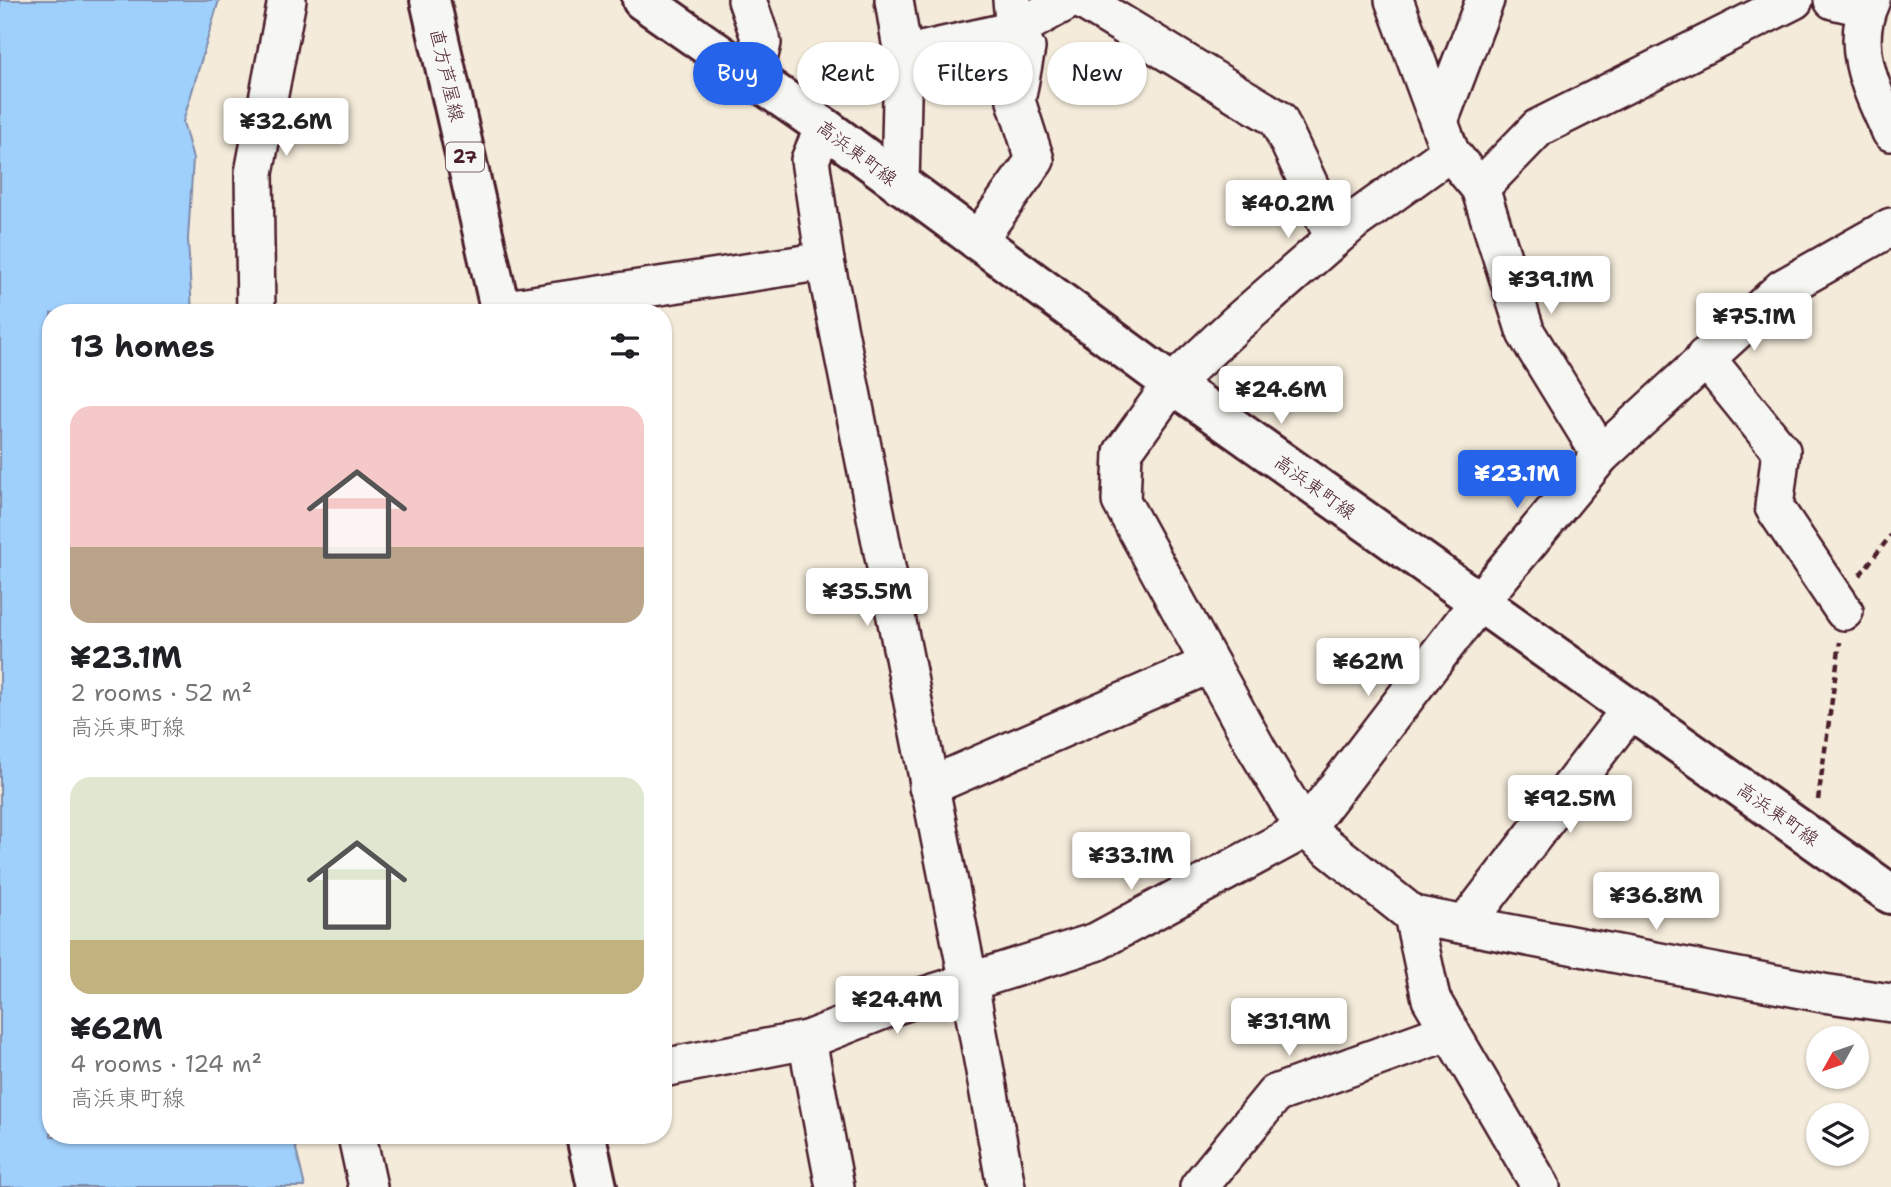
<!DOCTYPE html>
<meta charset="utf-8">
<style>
body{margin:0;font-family:"Shantell Sans","Klee One",sans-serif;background:#f2f2f2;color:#202124;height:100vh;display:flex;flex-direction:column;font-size:26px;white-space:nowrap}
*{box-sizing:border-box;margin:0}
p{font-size:23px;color:#757577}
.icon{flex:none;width:38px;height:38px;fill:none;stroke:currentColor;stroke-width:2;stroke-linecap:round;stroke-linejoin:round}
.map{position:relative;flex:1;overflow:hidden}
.panel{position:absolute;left:42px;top:304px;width:630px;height:840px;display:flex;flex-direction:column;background:#fff;border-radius:28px;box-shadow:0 2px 5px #0004}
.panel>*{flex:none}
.banner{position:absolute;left:693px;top:42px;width:665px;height:63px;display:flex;gap:14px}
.needle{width:46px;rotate:230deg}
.controls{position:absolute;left:1806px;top:1026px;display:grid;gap:14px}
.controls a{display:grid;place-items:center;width:63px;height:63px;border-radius:50%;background:#fff;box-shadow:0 2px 5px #0004;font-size:35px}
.price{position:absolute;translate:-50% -60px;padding:0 16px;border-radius:7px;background:#fff;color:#222;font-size:23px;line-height:46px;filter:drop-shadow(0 2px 4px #0008)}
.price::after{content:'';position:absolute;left:50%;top:42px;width:21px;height:16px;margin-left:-10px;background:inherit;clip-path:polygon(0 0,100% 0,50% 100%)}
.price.current{background:#2563eb;color:#fff}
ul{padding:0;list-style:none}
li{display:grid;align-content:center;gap:14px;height:371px;padding:0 28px}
li span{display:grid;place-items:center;height:217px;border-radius:21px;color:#555}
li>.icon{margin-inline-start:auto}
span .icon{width:126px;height:126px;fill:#fffc;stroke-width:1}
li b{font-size:30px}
h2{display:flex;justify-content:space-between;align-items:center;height:84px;padding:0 28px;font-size:30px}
.pill{padding:0 24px;border-radius:32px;background:#fff;box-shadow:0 2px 5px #0004;font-size:24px;line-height:63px}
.pill.current{background:#2563eb;color:#fff}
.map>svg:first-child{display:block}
.water{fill:#9fcffb;stroke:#7d89a8;stroke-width:2}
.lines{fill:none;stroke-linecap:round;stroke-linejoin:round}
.minor-casing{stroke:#4a1f2b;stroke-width:42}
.major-casing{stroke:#4a1f2b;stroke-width:44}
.path{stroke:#4a1f2b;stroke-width:4.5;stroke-dasharray:7 5;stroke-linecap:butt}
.minor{stroke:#f6f6f2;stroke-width:37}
.major{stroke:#f6f6f2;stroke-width:38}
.labels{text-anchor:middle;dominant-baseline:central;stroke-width:5;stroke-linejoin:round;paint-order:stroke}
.shield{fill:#f6f6f2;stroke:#7e6067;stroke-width:2}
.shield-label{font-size:18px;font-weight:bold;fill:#4a1f2b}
.street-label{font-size:19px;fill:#4a1f2b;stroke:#f6f6f2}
</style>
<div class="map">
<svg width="1891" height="1187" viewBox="0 0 1891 1187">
<rect width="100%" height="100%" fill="#f4ebda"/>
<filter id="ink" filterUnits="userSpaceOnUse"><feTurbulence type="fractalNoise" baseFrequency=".0143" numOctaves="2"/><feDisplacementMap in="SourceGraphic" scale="14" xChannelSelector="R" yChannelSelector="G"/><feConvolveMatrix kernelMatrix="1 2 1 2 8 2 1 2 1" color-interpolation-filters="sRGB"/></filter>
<g filter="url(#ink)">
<!-- water -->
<polygon class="water" points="0,0 219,0 183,122 193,159 188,239 192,313 51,313 51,1136 293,1136 305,1187 0,1187"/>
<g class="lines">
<!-- minor casing -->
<g class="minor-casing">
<g id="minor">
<polyline points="747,0 762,43 754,76"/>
<polyline points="894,0 903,55 900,185"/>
<polyline points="1082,0 1278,119 1334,238"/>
<polyline points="1394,0 1450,152 1480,188 1526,333 1601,455"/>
<polyline points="1833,0 1867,8"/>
<path d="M1871,0C1849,46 1872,90 1891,132"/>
<polyline points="903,55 1015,30 1069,0"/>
<polyline points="1439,121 1485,0"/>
<polyline points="824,127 810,160 825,261 969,983 1006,1187"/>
<polyline points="1450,152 1354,221 1236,324 1172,384 1123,452 1121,501 1258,751 1305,829 1413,915 1823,993 1891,1003"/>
<polyline points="1480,188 1538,128 1794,0"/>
<polyline points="977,241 1035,160 1016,101 1026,48 1015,30 1012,0"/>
<polyline points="500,310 825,261"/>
<polyline points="256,313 254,173 287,0"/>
<polyline points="1705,357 1781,451 1774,507 1844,611"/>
<polyline points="928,787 1210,664"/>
<polyline points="1413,915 1431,999 1541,1187"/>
<polyline points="1465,925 1630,710"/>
<polyline points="807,1040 835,1187"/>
<polyline points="663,1068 807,1040 896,1005 1096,942 1305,829 1478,603 1601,455 1783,288 1891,227"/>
<polyline points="357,1136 368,1187"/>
<polyline points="1199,1187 1275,1094 1450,1031"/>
</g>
</g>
<!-- major casing -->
<g class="major-casing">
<g id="major">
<polyline points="430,0 501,313"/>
<polyline points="642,0 824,127 1172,384 1891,894"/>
<polyline points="586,1136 597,1187"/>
</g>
</g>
<!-- path -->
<g class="path">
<polyline points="1860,575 1891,535"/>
<polyline points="1818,800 1840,642"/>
</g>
<!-- minor -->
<use href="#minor" class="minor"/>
<!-- major -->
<use href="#major" class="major"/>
</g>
</g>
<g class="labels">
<!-- shield labels -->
<rect class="shield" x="446" y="142.5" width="38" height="29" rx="5"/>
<g class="shield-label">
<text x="465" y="157">27</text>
</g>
<!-- street labels -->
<g class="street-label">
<text transform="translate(447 75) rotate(77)">直方芦屋線</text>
<text transform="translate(857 153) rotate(37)">高浜東町線</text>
<text transform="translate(1315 487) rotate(36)">高浜東町線</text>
<text transform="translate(1778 814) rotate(35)">高浜東町線</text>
</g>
</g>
</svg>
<div class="controls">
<a><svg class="needle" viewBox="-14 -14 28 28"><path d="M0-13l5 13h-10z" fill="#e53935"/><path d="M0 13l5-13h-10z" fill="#757577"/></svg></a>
<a><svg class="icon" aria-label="layers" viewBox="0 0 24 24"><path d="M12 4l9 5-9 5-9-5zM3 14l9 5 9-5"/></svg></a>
</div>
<b class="price" style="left:286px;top:158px">¥32.6M</b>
<b class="price" style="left:1288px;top:240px">¥40.2M</b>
<b class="price" style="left:1551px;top:316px">¥39.1M</b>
<b class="price" style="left:1754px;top:353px">¥75.1M</b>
<b class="price" style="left:1281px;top:426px">¥24.6M</b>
<b class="price current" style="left:1517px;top:510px">¥23.1M</b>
<b class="price" style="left:867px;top:628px">¥35.5M</b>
<b class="price" style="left:1368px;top:698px">¥62M</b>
<b class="price" style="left:1570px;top:835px">¥92.5M</b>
<b class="price" style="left:1131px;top:892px">¥33.1M</b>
<b class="price" style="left:1656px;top:932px">¥36.8M</b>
<b class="price" style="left:897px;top:1036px">¥24.4M</b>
<b class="price" style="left:1289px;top:1058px">¥31.9M</b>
<div class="banner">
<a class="pill current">Buy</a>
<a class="pill">Rent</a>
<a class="pill">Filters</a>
<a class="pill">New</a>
</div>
<section class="panel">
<h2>13 homes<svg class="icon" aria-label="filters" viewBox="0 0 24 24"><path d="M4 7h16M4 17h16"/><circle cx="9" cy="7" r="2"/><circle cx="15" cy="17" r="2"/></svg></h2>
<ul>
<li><span style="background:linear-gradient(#f6c9c9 65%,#b9a48a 0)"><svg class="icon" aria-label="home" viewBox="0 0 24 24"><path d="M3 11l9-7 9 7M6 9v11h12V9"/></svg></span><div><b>¥23.1M</b><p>2 rooms · 52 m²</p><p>高浜東町線</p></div></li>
<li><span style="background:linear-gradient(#dfe7d0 75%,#c2b280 0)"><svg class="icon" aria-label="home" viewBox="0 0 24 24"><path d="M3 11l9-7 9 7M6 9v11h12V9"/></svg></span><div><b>¥62M</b><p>4 rooms · 124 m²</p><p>高浜東町線</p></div></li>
</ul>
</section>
</div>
